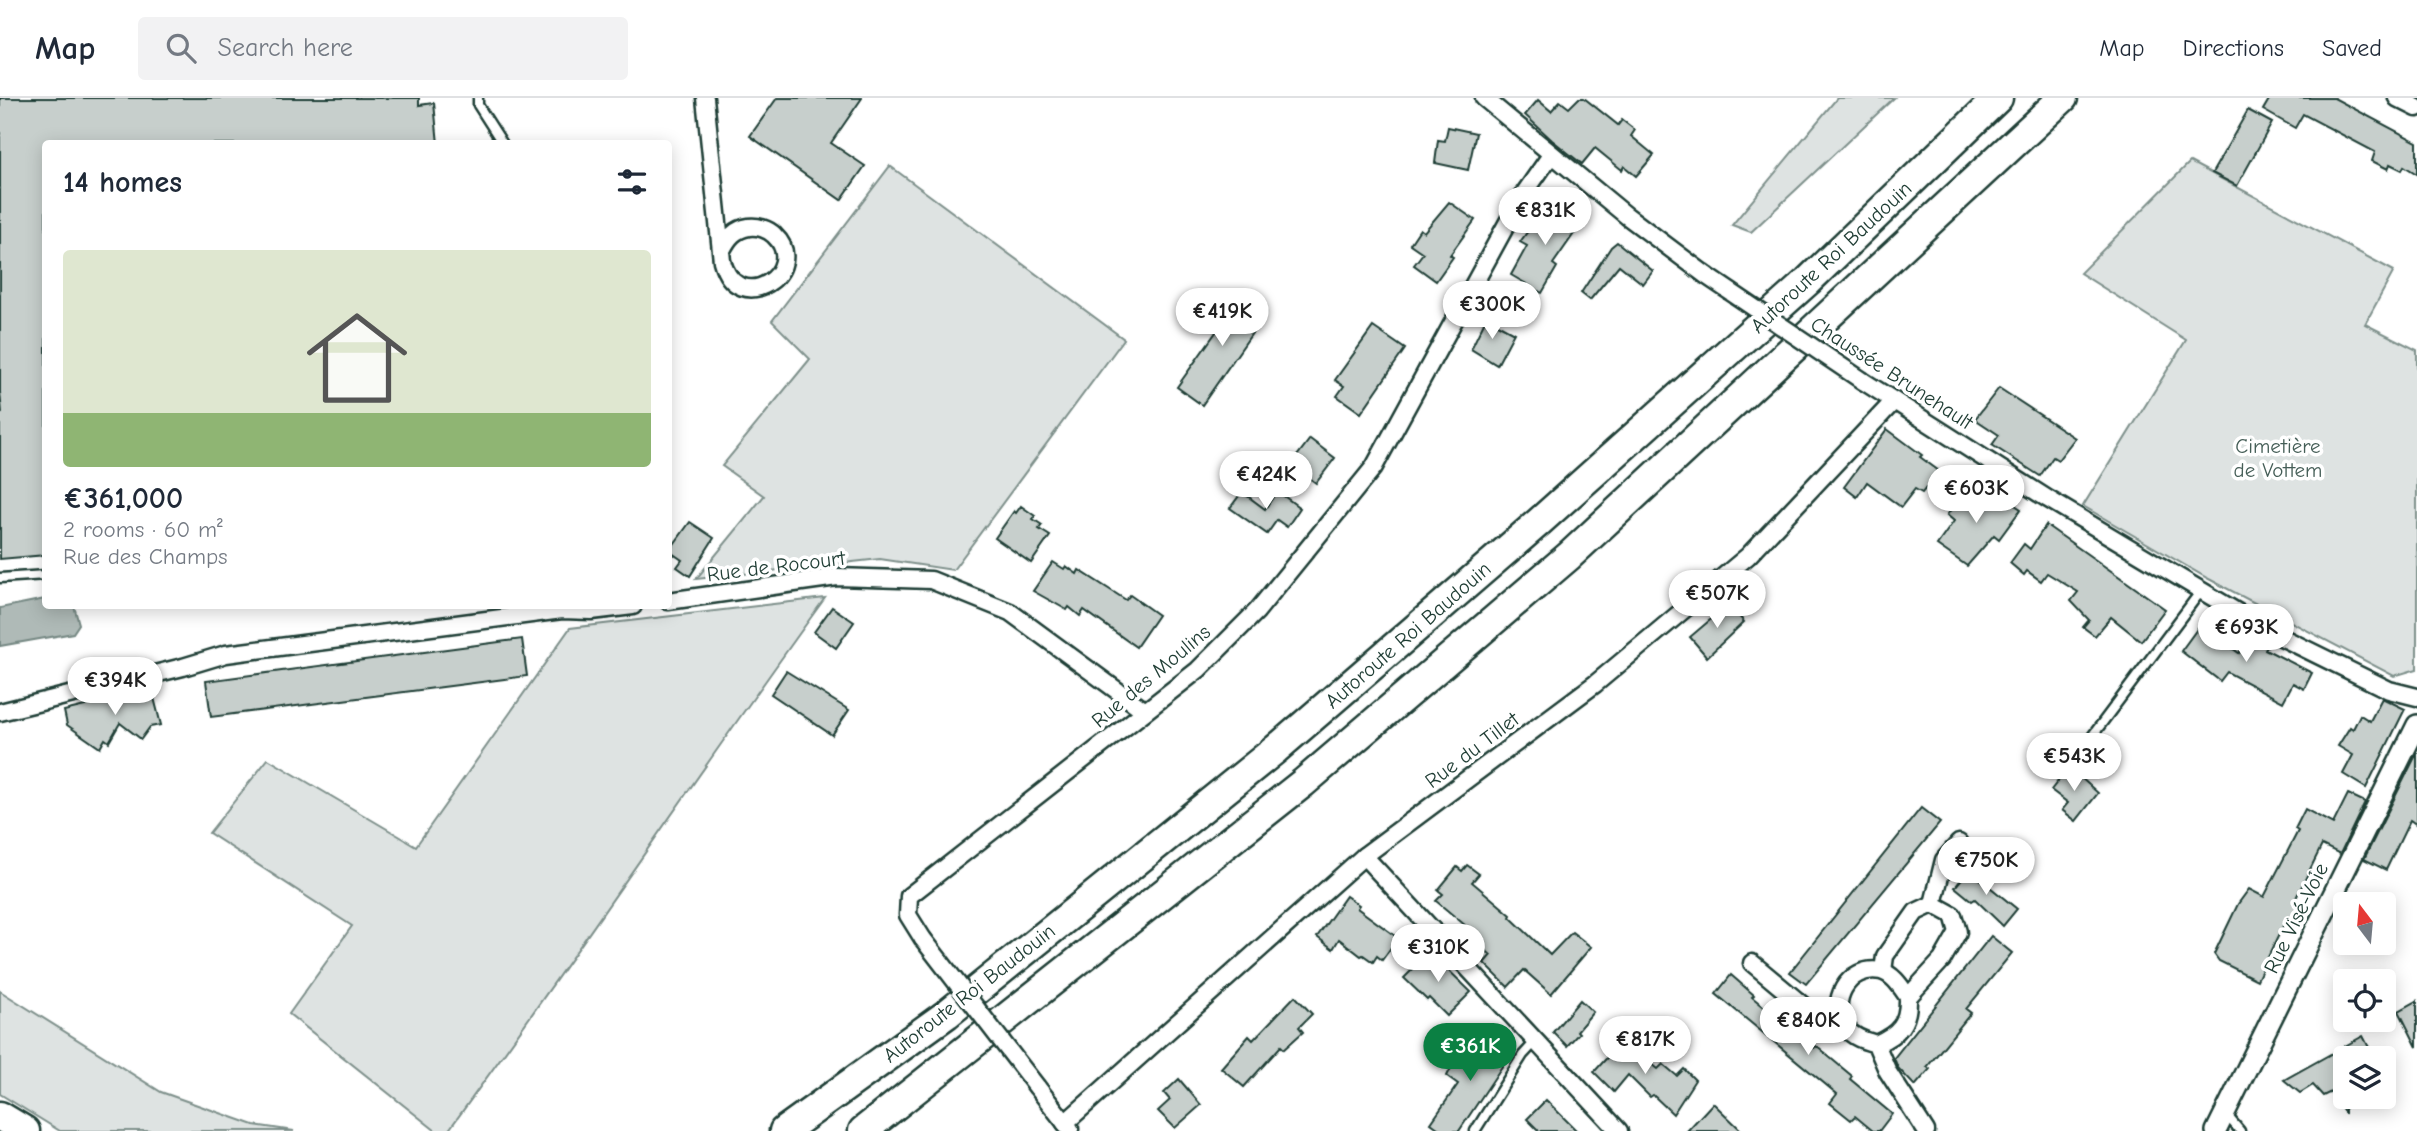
<!DOCTYPE html>
<meta charset="utf-8">
<style>
body{margin:0;font-family:"Comic Neue",sans-serif;background:#f2f2f3;color:#1f2937;height:100vh;display:flex;flex-direction:column;font-size:26px;white-space:nowrap}
*{box-sizing:border-box;margin:0}
p{font-size:23px;color:#747a83}
.icon{flex:none;width:38px;height:38px;fill:none;stroke:currentColor;stroke-width:2;stroke-linecap:round;stroke-linejoin:round}
.map{position:relative;flex:1;overflow:hidden}
.panel{position:absolute;left:42px;top:42px;width:630px;height:469px;display:flex;flex-direction:column;background:#fff;border-radius:7px;box-shadow:0 4px 18px #0003}
.panel>*{flex:none}
.needle{width:46px;rotate:344deg}
.tools{position:absolute;left:2333px;top:794px;display:grid;gap:14px}
.tools a{display:grid;place-items:center;width:63px;height:63px;border-radius:7px;background:#fff;box-shadow:0 4px 18px #0003;font-size:35px}
.price{position:absolute;translate:-50% -60px;padding:0 16px;border-radius:24px;background:#fff;color:#222;font-size:23px;line-height:46px;filter:drop-shadow(0 2px 4px #0008)}
.price::after{content:'';position:absolute;left:50%;top:42px;width:21px;height:16px;margin-left:-10px;background:inherit;clip-path:polygon(0 0,100% 0,50% 100%)}
.price.selected{background:#0b8043;color:#fff}
ul{padding:0;list-style:none}
li{display:grid;align-content:center;gap:14px;height:371px;padding:0 21px}
li span{display:grid;place-items:center;height:217px;border-radius:7px;color:#555}
li>.icon{margin-inline-start:auto}
span .icon{width:126px;height:126px;fill:#fffc;stroke-width:1}
li b{font-size:30px}
h2{display:flex;justify-content:space-between;align-items:center;height:84px;padding:0 21px;font-size:30px}
header{display:flex;align-items:center;gap:42px;box-sizing:border-box;height:98px;padding:0 35px;background:#fff;border-bottom:2px solid #e0e1e3}
header strong{font-size:33px}
nav{display:flex;gap:38px;margin-inline-start:auto;font-size:24px}
.search{width:490px;height:63px;background:#f2f2f3;display:flex;align-items:center;gap:18px;box-sizing:border-box;padding:0 24px;border-radius:7px;color:#747a83;font-size:26px}
.map>svg:first-child{display:block}
.green{fill:#dee3e2;stroke:#7e908b;stroke-width:2}
.water{fill:#afbab7;stroke:#758883;stroke-width:2}
.building{fill:#c7cfcc;stroke:#1f3d34;stroke-width:2}
.lines{fill:none;stroke-linecap:round;stroke-linejoin:round}
.service-casing{stroke:#1f3d34;stroke-width:13}
.minor-casing{stroke:#1f3d34;stroke-width:21}
.tertiary-casing{stroke:#1f3d34;stroke-width:24}
.motorway-casing{stroke:#1f3d34;stroke-width:33}
.service{stroke:#fff;stroke-width:8}
.minor{stroke:#fff;stroke-width:16}
.tertiary{stroke:#fff;stroke-width:19}
.motorway{stroke:#fff;stroke-width:28}
.minor-bridge-casing{stroke:#1f3d34;stroke-width:21;stroke-linecap:butt}
.minor-bridge{stroke:#fff;stroke-width:16}
.labels{text-anchor:middle;dominant-baseline:central;stroke-width:7;stroke-linejoin:round;paint-order:stroke}
.street-label{font-size:21px;fill:#1f3d34;stroke:#fff}
.park-label{font-size:21px;fill:#455e57;stroke:#fff}
</style>
<header>
<strong>Map</strong>
<div class="search"><svg class="icon" aria-label="search" viewBox="0 0 24 24"><circle cx="10" cy="10" r="6"/><path d="M15 15l6 6"/></svg>Search here</div>
<nav><a>Map</a><a>Directions</a><a>Saved</a></nav>
</header>
<div class="map">
<svg width="2417" height="1033" viewBox="0 0 2417 1033">
<rect width="100%" height="100%" fill="#fff"/>
<filter id="ink" filterUnits="userSpaceOnUse"><feTurbulence type="fractalNoise" baseFrequency=".0143" numOctaves="2"/><feDisplacementMap in="SourceGraphic" scale="14" xChannelSelector="R" yChannelSelector="G"/><feConvolveMatrix kernelMatrix="1 2 1 2 8 2 1 2 1" color-interpolation-filters="sRGB"/></filter>
<g filter="url(#ink)">
<!-- green -->
<g class="green">
<polygon points="1837,0 1894,0 1751,134 1732,127"/>
<polygon points="2190,64 2394,173 2365,226 2417,252 2417,308 2415,313 2417,314 2417,571 2394,578 2207,480 2083,408 2186,242 2080,175"/>
<polygon points="890,68 1124,241 953,472 880,461 696,481 764,398 722,368 810,261 772,223"/>
<path d="M825,500C697,676 577,857 448,1033H436L289,916L352,828L209,735L268,661L416,748L570,530Z"/>
<polygon points="0,893 161,994 254,1027 294,1033 60,1033 0,996"/>
</g>
<!-- water -->
<polygon class="water" points="45,501 46,508 74,508 79,526 73,535 0,548 0,510"/>
<!-- building -->
<g class="building">
<polygon points="0,0 419,0 419,7 434,5 438,46 46,46 46,457 0,461 0,316 2,315 0,294"/>
<polygon points="777,0 862,0 831,45 865,68 841,102 750,38"/>
<polygon points="1579,0 1584,0 1618,27 1622,22 1635,32 1631,38 1654,57 1636,78 1624,68 1622,72 1595,50 1582,66 1552,42 1525,17 1538,2 1551,13 1560,3 1569,10"/>
<polygon points="2270,0 2334,0 2417,44 2417,76 2404,68 2402,72 2390,66 2388,71 2372,63 2375,54 2303,16 2295,30 2263,12"/>
<polygon points="2248,12 2272,25 2237,88 2212,75"/>
<polygon points="1448,29 1476,35 1468,72 1435,65 1438,42 1445,43"/>
<polygon points="1550,103 1573,119 1571,121 1580,127 1553,166 1557,169 1542,195 1511,177 1527,148 1520,144"/>
<polygon points="1449,104 1475,122 1450,157 1453,159 1436,183 1414,167 1423,155 1410,146 1420,131 1424,134"/>
<polygon points="1617,144 1653,173 1643,186 1619,167 1590,202 1581,195 1611,149"/>
<polygon points="1239,196 1266,215 1202,307 1177,289 1216,234 1215,229 1227,213 1226,206 1231,197"/>
<polygon points="1486,220 1514,235 1497,267 1471,251"/>
<polygon points="1373,229 1405,251 1361,315 1337,298 1344,288 1335,282"/>
<polygon points="1999,290 2075,340 2058,362 2053,359 2040,378 1992,347 1999,337 1975,321"/>
<polygon points="1887,331 1922,357 1920,359 1939,373 1922,395 1915,391 1901,409 1867,384 1857,399 1844,389"/>
<polygon points="1310,341 1335,360 1316,385 1291,366"/>
<polygon points="1965,391 1986,404 1993,395 1997,397 1998,396 2021,411 1999,441 1994,437 1967,468 1937,447 1954,423 1947,417"/>
<polygon points="1277,393 1300,410 1287,429 1277,422 1267,436 1230,410 1242,394 1265,411"/>
<polygon points="1021,408 1035,418 1033,421 1042,427 1039,431 1050,438 1031,465 995,440 1014,413 1016,415"/>
<polygon points="690,424 714,440 690,478 677,469 682,462 669,453"/>
<polygon points="2046,427 2165,511 2141,543 2111,519 2095,538 2083,529 2089,522 2071,503 2078,494 2047,475 2041,483 2027,473 2024,477 2010,465 2024,446 2030,451"/>
<polygon points="1053,464 1064,471 1066,468 1077,476 1079,472 1126,502 1130,497 1158,517 1136,549 1084,512 1080,518 1069,509 1067,512 1033,493"/>
<polygon points="1729,506 1744,524 1707,559 1690,539"/>
<polygon points="832,509 854,524 836,550 814,534"/>
<polygon points="2200,527 2239,555 2251,539 2267,548 2265,551 2312,575 2304,591 2293,585 2283,604 2227,574 2220,583 2181,553"/>
<polygon points="522,541 527,578 211,619 206,583"/>
<polygon points="786,573 849,612 832,637 771,596"/>
<polygon points="152,592 161,627 150,629 141,641 120,625 109,644 105,641 100,650 67,627 64,613"/>
<polygon points="2382,600 2405,611 2366,690 2343,676 2353,657 2338,648 2350,629 2353,631 2360,617 2370,623"/>
<polygon points="2417,655 2417,727 2410,722 2386,772 2364,761"/>
<polygon points="2069,669 2098,695 2076,723 2062,712 2068,705 2051,692"/>
<polygon points="2348,696 2365,704 2340,756 2322,747 2295,802 2306,810 2298,828 2287,820 2257,882 2219,863 2214,856 2238,806 2249,791 2264,799 2298,733 2295,731 2305,711 2333,726"/>
<polygon points="1921,710 1940,725 1806,886 1790,874"/>
<polygon points="1467,767 1479,776 1472,784 1511,817 1510,819 1550,857 1572,834 1591,849 1551,896 1524,872 1508,889 1484,865 1491,857 1474,842 1478,838 1436,803 1443,796 1438,792 1457,769 1462,773"/>
<polygon points="1969,772 2017,811 2003,828 1975,801 1972,803 1955,789"/>
<polygon points="1346,798 1359,807 1357,810 1398,840 1382,862 1377,858 1373,864 1363,857 1361,858 1339,841 1333,851 1317,839"/>
<polygon points="1991,838 2012,855 1966,911 1971,915 1927,969 1930,971 1915,988 1898,970 1894,960"/>
<polygon points="1430,854 1471,894 1447,918 1429,900 1427,902 1404,880"/>
<polygon points="1731,877 1754,897 1752,899 1814,950 1816,948 1852,978 1850,981 1892,1016 1879,1033 1873,1033 1855,1018 1851,1022 1830,1005 1837,996 1716,896"/>
<polygon points="1295,898 1312,916 1299,929 1303,934 1284,951 1281,948 1244,989 1221,970 1249,938 1253,942"/>
<polygon points="1580,902 1593,914 1577,933 1579,935 1567,948 1553,934"/>
<polygon points="2417,903 2417,949 2399,913"/>
<polygon points="2363,938 2375,961 2345,961 2345,1016 2333,993 2323,998 2313,987 2300,995 2284,982"/>
<polygon points="1485,940 1509,953 1503,963 1505,964 1459,1033 1442,1033 1431,1025 1458,986 1447,978 1452,968 1459,957 1465,960 1478,941 1483,943"/>
<polygon points="1623,942 1658,971 1663,966 1677,978 1684,971 1695,982 1673,1016 1653,997 1650,999 1628,977 1614,994 1594,974"/>
<polygon points="1179,981 1201,1007 1175,1030 1158,1013 1170,1002 1164,995"/>
<polygon points="1546,1002 1577,1033 1539,1033 1527,1021"/>
<polygon points="1713,1005 1742,1033 1687,1033"/>
</g>
<g class="lines">
<!-- service casing -->
<g class="service-casing">
<g id="service">
<polyline points="478,0 478,7 503,46"/>
<polyline points="0,480 46,477"/>
<polyline points="2082,657 2093,637 2201,493"/>
<polyline points="2225,1015 2240,1033"/>
<polyline points="1475,1033 1523,957 1536,943"/>
</g>
</g>
<!-- minor casing -->
<g class="minor-casing">
<g id="minor">
<path d="M705,0L722,163C738,222 811,172 774,137C768,131 758,128 749,129C735,131 728,140 722,152"/>
<polyline points="1484,0 1627,118 1707,178"/>
<polyline points="2397,0 2417,10"/>
<polyline points="1863,283 2048,401 2269,533 2389,592 2417,599"/>
<polyline points="668,503 837,479 931,482 1010,514 1145,613"/>
<polyline points="0,614 183,569 226,556 562,512 591,513 633,508"/>
<polyline points="1364,758 1619,1033"/>
<polyline points="1933,806 1944,762 1959,745"/>
<polyline points="923,841 908,817 909,798 1198,572 1257,513 1374,369 1521,100 1551,57"/>
<polyline points="1752,865 1812,915 1838,916"/>
<polyline points="1883,873 1885,858 1916,814 1933,806 1953,817 1958,834 1942,862 1908,899"/>
<path d="M1876,946C1899,936 1909,925 1908,899C1901,889 1893,876 1881,873C1848,866 1826,906 1847,931C1854,940 1866,943 1876,946L1888,974L1926,1033"/>
<polyline points="1037,989 1070,1031"/>
<polyline points="1065,1025 1364,758 1595,586 1748,458 1894,303"/>
</g>
</g>
<!-- tertiary casing -->
<g class="tertiary-casing">
<polyline id="tertiary" points="2216,1033 2417,627"/>
</g>
<!-- motorway casing -->
<g class="motorway-casing">
<g id="motorway">
<polyline points="0,1018 25,1033"/>
<polyline points="784,1033 947,916 1276,651 1539,424 1808,183 1998,0"/>
<polyline points="863,1033 1303,685 1569,458 2063,0"/>
</g>
</g>
<!-- service -->
<use href="#service" class="service"/>
<!-- minor -->
<use href="#minor" class="minor"/>
<!-- tertiary -->
<use href="#tertiary" class="tertiary"/>
<!-- motorway -->
<use href="#motorway" class="motorway"/>
<!-- minor-bridge casing -->
<g class="minor-bridge-casing">
<g id="minor-bridge">
<polyline points="1707,178 1863,283"/>
<polyline points="923,841 1037,989"/>
</g>
</g>
<!-- minor-bridge -->
<use href="#minor-bridge" class="minor-bridge"/>
</g>
</g>
<g class="labels">
<!-- street labels -->
<g class="street-label">
<text transform="translate(1831 159) rotate(-43)">Autoroute Roi Baudouin</text>
<text transform="translate(1892 275) rotate(33)">Chaussée Brunehault</text>
<text transform="translate(776 468) rotate(-7)">Rue de Rocourt</text>
<text transform="translate(1408 537) rotate(-41)">Autoroute Roi Baudouin</text>
<text transform="translate(1151 578) rotate(-40)">Rue des Moulins</text>
<text transform="translate(1472 652) rotate(-37)">Rue du Tillet</text>
<text transform="translate(2296 820) rotate(-64)">Rue Visé-Voie</text>
<text transform="translate(969 895) rotate(-38)">Autoroute Roi Baudouin</text>
</g>
<!-- park labels -->
<g class="park-label">
<text x="2278" y="348">Cimetière<tspan x="2278" dy="24">de Vottem</tspan></text>
</g>
</g>
</svg>
<div class="tools">
<a><svg class="needle" viewBox="-14 -14 28 28"><path d="M0-13l5 13h-10z" fill="#e53935"/><path d="M0 13l5-13h-10z" fill="#747a83"/></svg></a>
<a><svg class="icon" aria-label="locate" viewBox="0 0 24 24"><circle cx="12" cy="12" r="6"/><path d="M12 2v4M12 18v4M2 12h4M18 12h4"/></svg></a>
<a><svg class="icon" aria-label="layers" viewBox="0 0 24 24"><path d="M12 4l9 5-9 5-9-5zM3 14l9 5 9-5"/></svg></a>
</div>
<b class="price" style="left:1545px;top:149px">€831K</b>
<b class="price" style="left:1492px;top:243px">€300K</b>
<b class="price" style="left:1222px;top:250px">€419K</b>
<b class="price" style="left:1266px;top:413px">€424K</b>
<b class="price" style="left:1976px;top:427px">€603K</b>
<b class="price" style="left:1717px;top:532px">€507K</b>
<b class="price" style="left:2246px;top:566px">€693K</b>
<b class="price" style="left:115px;top:619px">€394K</b>
<b class="price" style="left:2074px;top:695px">€543K</b>
<b class="price" style="left:1986px;top:799px">€750K</b>
<b class="price" style="left:1438px;top:886px">€310K</b>
<b class="price" style="left:1808px;top:959px">€840K</b>
<b class="price" style="left:1645px;top:978px">€817K</b>
<b class="price selected" style="left:1470px;top:985px">€361K</b>
<section class="panel">
<h2>14 homes<svg class="icon" aria-label="filters" viewBox="0 0 24 24"><path d="M4 7h16M4 17h16"/><circle cx="9" cy="7" r="2"/><circle cx="15" cy="17" r="2"/></svg></h2>
<ul>
<li><span style="background:linear-gradient(#dfe7d0 75%,#8fb573 0)"><svg class="icon" aria-label="home" viewBox="0 0 24 24"><path d="M3 11l9-7 9 7M6 9v11h12V9"/></svg></span><div><b>€361,000</b><p>2 rooms · 60 m²</p><p>Rue des Champs</p></div></li>
</ul>
</section>
</div>
